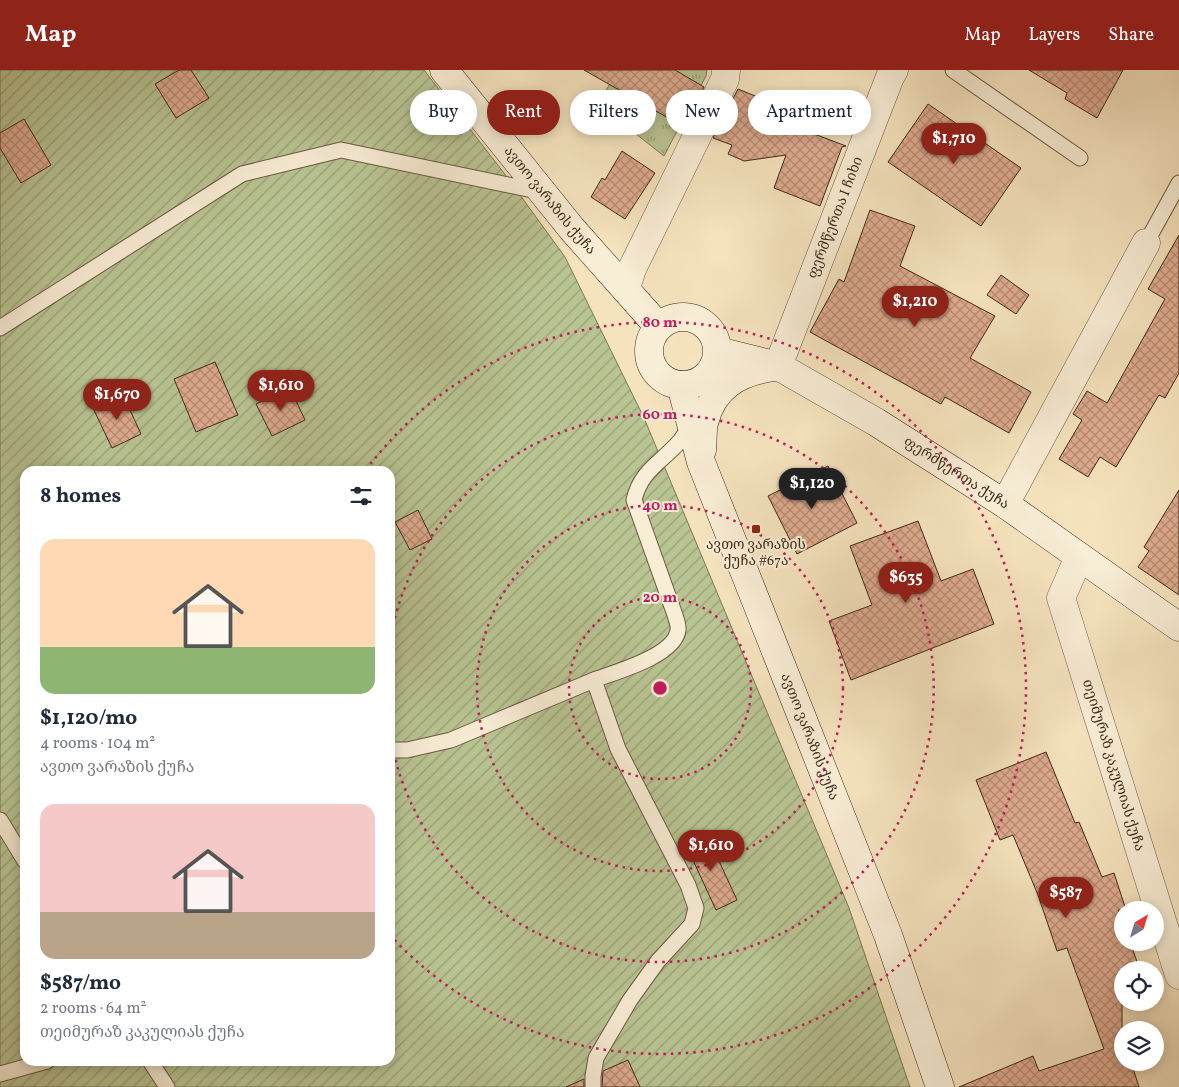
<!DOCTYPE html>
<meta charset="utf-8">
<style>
body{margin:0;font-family:Vollkorn,"Noto Serif Georgian",serif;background:#f6f6f7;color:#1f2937;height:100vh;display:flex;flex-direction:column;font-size:19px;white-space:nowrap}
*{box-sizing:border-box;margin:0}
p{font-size:16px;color:#747a83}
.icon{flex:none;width:28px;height:28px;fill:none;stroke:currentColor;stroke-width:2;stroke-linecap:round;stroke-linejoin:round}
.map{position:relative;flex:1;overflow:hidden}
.side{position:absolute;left:20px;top:396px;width:375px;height:600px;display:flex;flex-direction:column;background:#fff;border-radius:15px;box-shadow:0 2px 12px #0003}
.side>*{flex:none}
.banner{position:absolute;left:410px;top:20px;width:475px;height:45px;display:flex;gap:10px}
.needle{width:32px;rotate:38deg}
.controls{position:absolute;left:1114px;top:831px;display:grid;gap:10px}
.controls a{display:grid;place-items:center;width:50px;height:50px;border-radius:50%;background:#fff;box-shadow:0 2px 12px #0003;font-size:25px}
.price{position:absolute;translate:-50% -42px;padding:0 11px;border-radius:18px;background:#8f2418;color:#fff;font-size:16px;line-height:32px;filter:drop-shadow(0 1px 2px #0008)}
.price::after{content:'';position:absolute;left:50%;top:30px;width:15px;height:11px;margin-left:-8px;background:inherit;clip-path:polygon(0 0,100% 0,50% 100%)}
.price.active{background:#222;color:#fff}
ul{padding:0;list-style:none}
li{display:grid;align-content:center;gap:10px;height:265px;padding:0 20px}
li span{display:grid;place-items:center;height:155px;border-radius:15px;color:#555}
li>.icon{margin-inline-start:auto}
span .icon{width:90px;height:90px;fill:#fffc;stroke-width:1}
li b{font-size:21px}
h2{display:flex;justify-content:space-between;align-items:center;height:60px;padding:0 20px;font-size:21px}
.chip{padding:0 18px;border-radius:22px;background:#fff;box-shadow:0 2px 12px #0003;font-size:18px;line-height:45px}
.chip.active{background:#8f2418;color:#fff}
header{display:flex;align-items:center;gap:30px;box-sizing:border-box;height:70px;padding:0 25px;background:#8f2418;color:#fff}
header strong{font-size:24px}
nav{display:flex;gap:28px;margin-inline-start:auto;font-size:18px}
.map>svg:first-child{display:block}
.grass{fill:url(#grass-tufts);stroke:#7b7756}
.garden{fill:url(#garden-furrows);stroke:#7b7756;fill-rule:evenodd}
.building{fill:url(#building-cross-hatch);stroke:#3d2a1a}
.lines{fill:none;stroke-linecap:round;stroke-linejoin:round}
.lane-casing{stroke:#6b5843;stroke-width:17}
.street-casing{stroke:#6b5843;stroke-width:29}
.secondary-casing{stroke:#3d2a1a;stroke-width:29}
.lane{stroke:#f8edd5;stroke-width:15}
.street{stroke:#f8edd5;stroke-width:28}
.secondary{stroke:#f8edd5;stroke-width:28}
.ring{fill:none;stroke:#c2185b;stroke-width:2.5;stroke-dasharray:2.5 5}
.poi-dot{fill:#8f2418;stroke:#f8edd5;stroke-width:2}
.labels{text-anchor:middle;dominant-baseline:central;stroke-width:4;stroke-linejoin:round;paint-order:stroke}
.street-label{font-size:14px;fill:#3d2a1a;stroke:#f8edd5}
.poi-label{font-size:14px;fill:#3d2a1a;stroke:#f8edd5}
.centre{fill:#c2185b;stroke:#f8edd5;stroke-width:2.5}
.ring-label{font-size:15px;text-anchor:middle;font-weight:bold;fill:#c2185b;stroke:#f8edd5;stroke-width:4;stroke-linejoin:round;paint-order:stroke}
</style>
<header>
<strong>Map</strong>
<nav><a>Map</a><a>Layers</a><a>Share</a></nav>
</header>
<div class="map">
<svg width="1179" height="1017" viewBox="0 0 1179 1017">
<defs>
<pattern id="grass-tufts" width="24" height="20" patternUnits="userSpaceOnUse" patternTransform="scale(1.25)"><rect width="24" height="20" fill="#b9c493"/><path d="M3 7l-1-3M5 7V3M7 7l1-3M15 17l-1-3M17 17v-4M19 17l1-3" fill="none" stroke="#989f77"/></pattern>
<pattern id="garden-furrows" width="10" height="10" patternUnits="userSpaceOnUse" patternTransform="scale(1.25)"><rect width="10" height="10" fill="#b9c493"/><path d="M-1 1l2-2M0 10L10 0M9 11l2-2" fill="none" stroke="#989f77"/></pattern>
<pattern id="building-cross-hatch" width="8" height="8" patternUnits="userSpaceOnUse" patternTransform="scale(1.25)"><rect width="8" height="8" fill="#dfab8f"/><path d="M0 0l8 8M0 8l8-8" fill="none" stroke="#b68b74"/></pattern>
</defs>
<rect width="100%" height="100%" fill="#f5e3be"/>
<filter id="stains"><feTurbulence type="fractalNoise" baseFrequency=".004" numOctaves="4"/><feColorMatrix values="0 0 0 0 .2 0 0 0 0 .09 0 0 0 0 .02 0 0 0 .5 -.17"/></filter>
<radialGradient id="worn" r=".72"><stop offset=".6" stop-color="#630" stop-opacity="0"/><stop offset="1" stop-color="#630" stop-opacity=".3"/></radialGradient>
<!-- grass -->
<polygon class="grass" points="618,0 707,0 706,6 664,86 598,34"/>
<!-- garden -->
<path class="garden" d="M0,0H424L504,103L565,187L644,348L849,838L910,1017H0ZM25,401H390V991H25Z"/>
<!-- building -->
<g class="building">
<polygon points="179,0 191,0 209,28 176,48 155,14"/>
<polygon points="584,0 675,0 704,17 684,57"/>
<polygon points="1029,0 1123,0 1097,48 1065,29 1067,23"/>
<polygon points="738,19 777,35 772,48 846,76 842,77 820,136 774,118 786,85 744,91 728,84 732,75 713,68"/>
<polygon points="928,34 1021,98 981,156 888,92"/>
<polygon points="24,49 51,95 21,113 0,78 0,63"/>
<polygon points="622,81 655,103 625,149 591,127 602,108 605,110"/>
<polygon points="870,140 915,156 900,196 995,246 970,288 1031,322 1009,363 945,327 941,334 810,262 839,209 844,212"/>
<polygon points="1179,165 1179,303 1165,328 1159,325 1116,397 1100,387 1088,407 1059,389 1082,350 1073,344 1087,321 1107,333 1165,229 1148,219"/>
<polygon points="1001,205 1029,225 1016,244 987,225"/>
<polygon points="215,292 238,345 196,362 174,309"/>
<polygon points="290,318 305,350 272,366 256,334"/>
<polygon points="123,325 141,364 112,378 93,338"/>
<polygon points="828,396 857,453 797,484 768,426"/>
<polygon points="1179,420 1179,525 1138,497 1149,481 1144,477"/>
<polygon points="418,440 432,469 410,480 395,452"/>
<polygon points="918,451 941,511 973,499 994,554 851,610 829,551 872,535 850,476"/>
<polygon points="1046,682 1075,753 1079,752 1102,807 1114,803 1126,840 1118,840 1122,851 1122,872 1130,872 1140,900 1122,900 1122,992 1131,992 1139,1017 959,1017 1033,986 1039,1001 1104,979 1067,878 1057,881 1038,825 1013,765 1000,770 976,710"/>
<polygon points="707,765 737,830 716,840 686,775"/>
<polygon points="628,990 640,1017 602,1017 603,1001"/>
<polygon points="584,1009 584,1017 566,1017"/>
</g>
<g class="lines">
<!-- lane casing -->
<g class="lane-casing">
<g id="lane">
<polyline points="953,0 1080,88"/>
<polyline points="1146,173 1179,113"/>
<polyline points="0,258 242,104 341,80 542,122"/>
<polyline points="390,680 407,680 451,670 594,610"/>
<polyline points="0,750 25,791"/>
<polyline points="150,991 167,1017"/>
<polyline points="0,1004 47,991"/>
<path d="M593,1017V1006L596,988L630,930L658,891L692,854L696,838L688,815L618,679L594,610C615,602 675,586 678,560C679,556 676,549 675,545L634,430C641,400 661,393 680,371C684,366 687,360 691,354"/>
</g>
</g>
<!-- street casing -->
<g class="street-casing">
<g id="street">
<polyline points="626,218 632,199 725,9 726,0"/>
<path id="s1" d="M778,296L890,7L894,0"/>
<polyline points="1005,434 1146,173"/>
<path id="s2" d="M1079,487L1061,528L1179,905"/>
</g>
</g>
<!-- secondary casing -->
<g class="secondary-casing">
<g id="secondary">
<path id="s3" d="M444,0L572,159L659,257"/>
<circle cx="683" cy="281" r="34"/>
<path id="s4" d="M718,281L778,296L876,352L1005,434L1179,557"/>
<path id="s5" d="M681,315L701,392L888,865L940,1017"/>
<path d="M702,380C703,372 702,362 704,353C713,316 739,302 774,297"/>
</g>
</g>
<!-- lane -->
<use href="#lane" class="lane"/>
<!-- street -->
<use href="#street" class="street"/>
<!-- secondary -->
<use href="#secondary" class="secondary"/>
</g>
<!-- distance rings -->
<g class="ring">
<circle cx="660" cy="618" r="91"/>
<circle cx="660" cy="618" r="183"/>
<path d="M390 570A274 274 0 1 1 390 666"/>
<path d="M366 400A366 366 0 1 1 390 865"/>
</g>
<!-- markers -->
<rect class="poi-dot" x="751" y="454" width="10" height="10" rx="2.5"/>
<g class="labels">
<!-- street labels -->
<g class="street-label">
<text stroke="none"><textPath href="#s3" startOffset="168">ავთო ვარაზის ქუჩა</textPath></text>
<text stroke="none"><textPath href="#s1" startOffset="159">ფერმწერთა I ჩიხი</textPath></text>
<text stroke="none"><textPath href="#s4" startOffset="270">ფერმწერთა ქუჩა</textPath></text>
<text stroke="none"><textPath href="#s5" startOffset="375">ავთო ვარაზის ქუჩა</textPath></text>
<text stroke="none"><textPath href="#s2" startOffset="220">თეიმურაზ კაკულიას ქუჩა</textPath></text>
</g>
<!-- poi labels -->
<g class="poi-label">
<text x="756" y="475">ავთო ვარაზის<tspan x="756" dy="16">ქუჩა #67ა</tspan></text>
</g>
</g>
<circle cx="660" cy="618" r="8" class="centre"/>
<g class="ring-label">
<text x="660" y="257">80 m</text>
<text x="660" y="349">60 m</text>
<text x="660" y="440">40 m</text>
<text x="660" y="532">20 m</text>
</g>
<rect width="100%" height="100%" filter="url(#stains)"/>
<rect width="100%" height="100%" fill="url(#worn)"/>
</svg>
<div class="controls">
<a><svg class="needle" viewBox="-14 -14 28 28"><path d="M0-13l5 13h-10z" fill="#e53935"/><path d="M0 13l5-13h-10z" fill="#747a83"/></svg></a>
<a><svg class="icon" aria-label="locate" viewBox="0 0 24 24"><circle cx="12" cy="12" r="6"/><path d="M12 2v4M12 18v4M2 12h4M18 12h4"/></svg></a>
<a><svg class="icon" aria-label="layers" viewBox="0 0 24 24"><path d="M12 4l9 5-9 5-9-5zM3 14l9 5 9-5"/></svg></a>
</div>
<b class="price" style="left:954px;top:95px">$1,710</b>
<b class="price" style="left:915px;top:258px">$1,210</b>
<b class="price" style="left:281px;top:342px">$1,610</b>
<b class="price" style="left:117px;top:351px">$1,670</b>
<b class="price active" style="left:812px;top:440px">$1,120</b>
<b class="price" style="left:906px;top:534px">$635</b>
<b class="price" style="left:711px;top:802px">$1,610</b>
<b class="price" style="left:1066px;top:849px">$587</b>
<div class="banner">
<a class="chip">Buy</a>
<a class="chip active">Rent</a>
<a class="chip">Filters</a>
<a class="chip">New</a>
<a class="chip">Apartment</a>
</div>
<section class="side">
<h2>8 homes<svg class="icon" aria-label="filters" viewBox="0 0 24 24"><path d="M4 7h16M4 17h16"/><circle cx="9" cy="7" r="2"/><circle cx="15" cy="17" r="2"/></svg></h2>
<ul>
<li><span style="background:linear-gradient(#ffd9b3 70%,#8fb573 0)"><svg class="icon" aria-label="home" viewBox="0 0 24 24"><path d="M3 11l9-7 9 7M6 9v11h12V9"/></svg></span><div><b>$1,120/mo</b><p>4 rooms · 104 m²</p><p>ავთო ვარაზის ქუჩა</p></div></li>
<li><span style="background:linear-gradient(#f6c9c9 70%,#b9a48a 0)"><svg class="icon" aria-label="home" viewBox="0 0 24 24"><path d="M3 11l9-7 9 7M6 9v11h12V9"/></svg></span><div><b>$587/mo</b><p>2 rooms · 64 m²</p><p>თეიმურაზ კაკულიას ქუჩა</p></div></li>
</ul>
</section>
</div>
